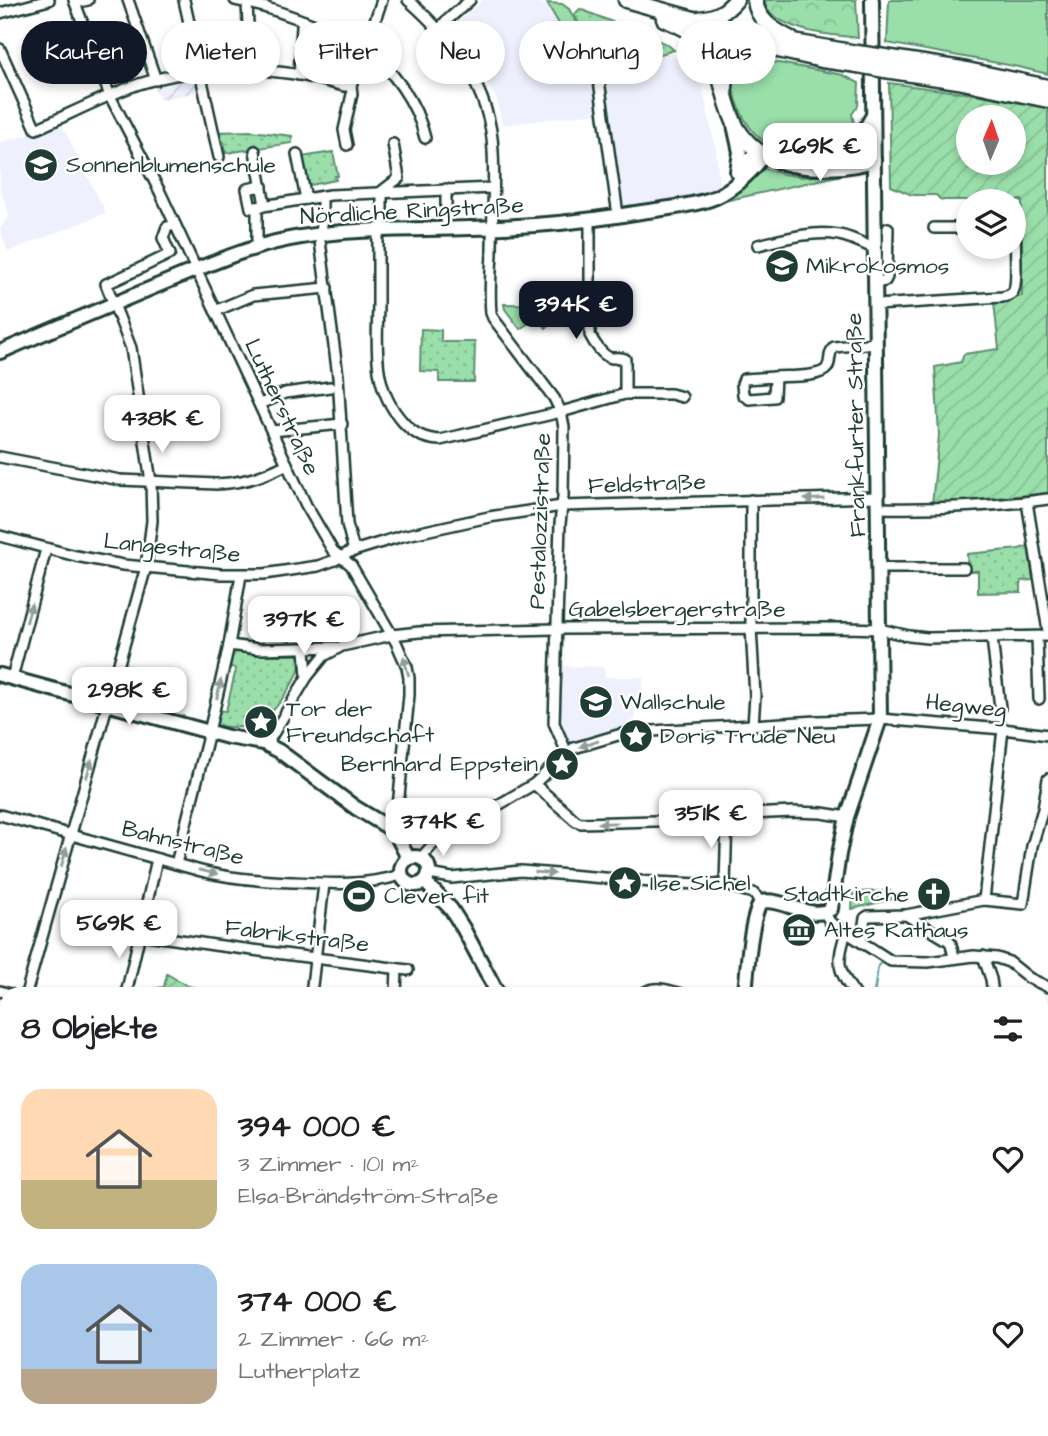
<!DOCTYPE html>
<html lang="de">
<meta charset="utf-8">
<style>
body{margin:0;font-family:"Architects Daughter",sans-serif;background:#f2f2f2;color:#202124;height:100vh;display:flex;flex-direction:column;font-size:26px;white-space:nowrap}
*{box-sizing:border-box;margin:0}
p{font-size:23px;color:#757577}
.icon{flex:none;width:38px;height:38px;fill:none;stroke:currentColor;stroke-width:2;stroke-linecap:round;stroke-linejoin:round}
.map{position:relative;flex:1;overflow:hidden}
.drawer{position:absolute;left:0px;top:987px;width:1048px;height:450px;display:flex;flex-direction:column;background:#fff;border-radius:21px 21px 0 0;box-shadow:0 4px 10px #0003}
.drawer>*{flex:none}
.hud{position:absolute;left:21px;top:21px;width:1006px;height:63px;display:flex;gap:14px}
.needle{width:46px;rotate:2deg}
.controls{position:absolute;left:956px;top:105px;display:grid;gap:14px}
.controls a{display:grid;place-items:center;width:70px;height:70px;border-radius:50%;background:#fff;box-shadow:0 4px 10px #0003;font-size:35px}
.price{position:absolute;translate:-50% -60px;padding:0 16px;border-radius:14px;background:#fff;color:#222;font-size:23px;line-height:46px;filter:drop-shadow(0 2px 4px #0008)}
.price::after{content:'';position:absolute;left:50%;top:42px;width:21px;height:16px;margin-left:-10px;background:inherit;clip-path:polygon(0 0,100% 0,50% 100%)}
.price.selected{background:#111827;color:#fff}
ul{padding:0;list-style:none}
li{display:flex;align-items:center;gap:21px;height:175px;padding:0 21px}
li span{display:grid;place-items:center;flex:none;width:196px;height:140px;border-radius:21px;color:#555}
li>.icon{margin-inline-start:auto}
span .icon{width:84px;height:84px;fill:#fffc;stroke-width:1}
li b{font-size:30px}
h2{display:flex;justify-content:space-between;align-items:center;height:84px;padding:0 21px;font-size:30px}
.tag{padding:0 24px;border-radius:32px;background:#fff;box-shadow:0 4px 10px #0003;font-size:24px;line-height:63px}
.tag.selected{background:#111827;color:#fff}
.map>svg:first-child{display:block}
.built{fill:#eef1fd}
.industrial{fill:url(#industrial-furrows)}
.grass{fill:#9adeaa;stroke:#5c8e6f;stroke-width:2}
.forest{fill:url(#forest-crowns);stroke:#5c8e6f;stroke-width:2}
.park{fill:url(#park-dots);stroke:#5c8e6f;stroke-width:2}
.garden{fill:url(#garden-furrows);stroke:#5c8e6f;stroke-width:2;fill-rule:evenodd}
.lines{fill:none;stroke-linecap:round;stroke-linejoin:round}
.stream{stroke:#669baa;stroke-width:2.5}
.street-casing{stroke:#1f3d34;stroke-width:14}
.secondary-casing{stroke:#1f3d34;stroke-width:18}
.primary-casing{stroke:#1f3d34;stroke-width:19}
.street{stroke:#fff;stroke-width:9}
.secondary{stroke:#fff;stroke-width:12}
.primary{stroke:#fff;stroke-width:14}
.primary-bridge-casing{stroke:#1f3d34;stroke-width:19;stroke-linecap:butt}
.primary-bridge{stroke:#fff;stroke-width:14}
.oneway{fill:#8f9e9a}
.labels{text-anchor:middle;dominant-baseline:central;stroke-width:5;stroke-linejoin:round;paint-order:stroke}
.poi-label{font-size:23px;fill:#1f3d34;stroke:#fff;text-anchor:start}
.street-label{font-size:23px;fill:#1f3d34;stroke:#fff}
</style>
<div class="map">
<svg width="1048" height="1436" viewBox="0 0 1048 1436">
<defs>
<pattern id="industrial-furrows" width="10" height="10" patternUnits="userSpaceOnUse" patternTransform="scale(1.75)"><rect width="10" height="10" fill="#eef1fd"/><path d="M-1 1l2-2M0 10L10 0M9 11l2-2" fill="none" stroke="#ccd0d9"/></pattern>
<pattern id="forest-crowns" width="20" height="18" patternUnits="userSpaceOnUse" patternTransform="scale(1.75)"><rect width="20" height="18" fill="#9adeaa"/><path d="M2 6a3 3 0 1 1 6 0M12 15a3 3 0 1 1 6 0" fill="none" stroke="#84bf93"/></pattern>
<pattern id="park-dots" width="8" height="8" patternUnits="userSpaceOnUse" patternTransform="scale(1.75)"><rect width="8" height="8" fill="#9adeaa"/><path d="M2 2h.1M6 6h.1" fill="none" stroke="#84bf93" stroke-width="1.8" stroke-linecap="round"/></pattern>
<pattern id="garden-furrows" width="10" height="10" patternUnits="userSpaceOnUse" patternTransform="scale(1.75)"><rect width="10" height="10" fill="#9adeaa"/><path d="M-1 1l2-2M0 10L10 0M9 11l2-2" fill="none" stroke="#84bf93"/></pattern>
</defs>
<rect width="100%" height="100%" fill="#fff"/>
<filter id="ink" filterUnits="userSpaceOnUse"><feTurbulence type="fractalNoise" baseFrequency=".0143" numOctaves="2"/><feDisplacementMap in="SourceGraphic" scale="14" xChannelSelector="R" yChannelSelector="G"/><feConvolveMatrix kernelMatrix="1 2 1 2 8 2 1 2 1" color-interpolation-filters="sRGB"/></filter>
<g filter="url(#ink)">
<!-- built -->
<g class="built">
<polygon points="483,0 533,0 548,6 562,29 584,76 601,72 601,74 671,53 702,86 716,150 719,182 714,192 701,197 630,209 623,206 616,159 606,112 502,125 497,100 477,63 450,29"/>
<polygon points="60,121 106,213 8,252 0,229 9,215 0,188 0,142 39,132"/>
<polygon points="558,666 604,667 605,677 643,677 642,691 636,693 634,728 568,745 557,723"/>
</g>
<!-- industrial -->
<g class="industrial">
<polygon points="244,41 246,65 202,67 197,44"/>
<polygon points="198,76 201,91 160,100 153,85"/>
</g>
<!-- grass -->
<g class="grass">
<polygon points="889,0 1048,0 1048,74 1014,66 887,43"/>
<polygon points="547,3 562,4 569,9 593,54 595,73 583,76 562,29"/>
<path d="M752,58L843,75L859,83L858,106L852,114L855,128L850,141C809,156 769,163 744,118C739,109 736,97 732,87Z"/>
<polygon points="763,168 783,174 803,177 851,173 720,202 720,200"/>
<polygon points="504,304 552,305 552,310 547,311 548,320 552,321 552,325 549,325 546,328 539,318 536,318 520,329 505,309"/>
<polygon points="1048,1011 1048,1087 1041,1085 1041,1017"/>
</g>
<!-- forest -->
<path class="forest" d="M765,0H856L858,38C826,34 790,33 766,9Z"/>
<!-- park -->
<g class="park">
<path d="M580,9L667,44L674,50L598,73C593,50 586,35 574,15Z"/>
<polygon points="251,131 292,136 292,143 226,153 224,142 219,139 217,132"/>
<polygon points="333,152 338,176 335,176 336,180 305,186 301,157"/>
<polygon points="421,329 441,330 441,342 475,342 474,382 439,382 439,372 420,371"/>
<polygon points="1028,546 1033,580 1021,581 1021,592 978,593 978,571 968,571 967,554 1019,549"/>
<path d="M232,651L258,655H300C300,674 298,674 288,690C268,722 254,733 215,725L218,710L226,711L236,669L229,666Z"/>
<polygon points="891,891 893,899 852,909 853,892"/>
</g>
<!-- garden -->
<g class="garden">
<path d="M889,83L995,97L1048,107V493L932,504L939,435L935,367L961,362L964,354L999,349L994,302L1022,296V200H941L936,195H912L891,186ZM968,117H1013V163H968Z"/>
<polygon points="167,974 188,986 205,990 204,994 136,994 137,991 164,987"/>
</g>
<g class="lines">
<!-- stream -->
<polyline class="stream" points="874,994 878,966 881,963"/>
<!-- street casing -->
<g class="street-casing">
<g id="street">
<polyline points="74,0 110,96 160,192 306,505 333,551 351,565 396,642 407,667 409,678 409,695 397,817 391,829"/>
<polyline points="128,0 156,80"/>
<polyline points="184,0 219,157"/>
<path d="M235,0C262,5 287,14 312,24C329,31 346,38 361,47C392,66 417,103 425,138"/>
<path d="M408,0C452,38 491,90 493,151C495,185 492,219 492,253C491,273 489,293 491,313L493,318L554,398L561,412L564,427L563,497L560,524L554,723L567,753"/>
<polyline points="247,2 250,70"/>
<polyline points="75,3 88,0"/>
<polyline points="0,13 49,0"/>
<polyline points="444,23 470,0"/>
<path d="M0,49L36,129C70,114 104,96 139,84C185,69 239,66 287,73C306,75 325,81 344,86H351"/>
<polyline points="598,73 618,215"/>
<polyline points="299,75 302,26 304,21"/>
<polyline points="347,145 344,130 352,94 351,86 359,58 370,35 382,0"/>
<polyline points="255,151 265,205"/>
<polyline points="297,154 306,199"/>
<polyline points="322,196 322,225 320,241 338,376 347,524 354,551"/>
<polyline points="257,207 251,208 247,189 262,186"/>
<polyline points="446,220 446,189"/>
<polyline points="934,228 968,228"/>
<path d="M378,230C378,255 378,280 378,305C377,348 372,388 403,422C414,434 424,439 440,440L561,412L625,394V359C621,357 617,358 612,358C603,357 594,343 590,335V219"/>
<polyline points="382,230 382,191 399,178 393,144"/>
<path d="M758,245C783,239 814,230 839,235C851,237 864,244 875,249"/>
<polyline points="257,246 257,207 330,195 493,188"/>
<polyline points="875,283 885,281 887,277 888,228"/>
<path d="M876,305L1002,297C1006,296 1010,296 1013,292C1018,285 1015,243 1015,232L1013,229"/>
<polyline points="215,311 253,295 327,288"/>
<path d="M775,377C787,376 820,378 827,368C832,360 827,355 834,347L876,343"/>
<polygon points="775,377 774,397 749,399 743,395 742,384 744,379"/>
<polyline points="625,394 671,394 682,397"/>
<polyline points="260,404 285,393 330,387"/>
<polyline points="272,431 342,424"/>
<path d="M0,457L120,480L217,484C242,483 265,476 287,464"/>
<polyline points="751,500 751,628 755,696 753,725"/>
<polyline points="1027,502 1048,631"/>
<path d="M878,508C934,509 992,507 1048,499"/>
<polyline points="0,536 76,556 123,565 221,574 264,574 318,566 335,560 350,552 402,536 489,517 562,506 877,497"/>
<polyline points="878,568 964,568"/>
<polyline points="1037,637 1039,699"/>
<polyline points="992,638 1000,708"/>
<polyline points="229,645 259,649 336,647"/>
<polyline points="305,649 307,677"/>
<polyline points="12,678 46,549"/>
<polyline points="267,744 307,677 324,656 342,646 392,635 419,632 556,629 848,628 879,629 909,636 927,638 1048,636"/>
<polyline points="534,784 576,821 581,823 691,820 747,814 793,812 822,813 847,817"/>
<path d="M0,815L201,871C231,879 262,881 293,882C331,884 364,886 401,875"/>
<polyline points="421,858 434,843 534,784 567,753 574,748 618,735 636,732 817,721 880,719 1003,729 1048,735"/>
<polyline points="176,864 209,732 229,645 241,575"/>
<polyline points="429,874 452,878 521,871 652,882 725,885 753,893 761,902"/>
<polyline points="725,885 727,816"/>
<polyline points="984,900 1003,729"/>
<polyline points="825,913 830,922 891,961 928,962 974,956 997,958 1009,962 1029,978 1048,987"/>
<polyline points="906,915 949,941 951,944 954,957"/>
<path d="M846,932C837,962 836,969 855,994"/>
<polyline points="141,934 214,945 408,970"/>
<polyline points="861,942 865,918 868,916 906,915 984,900 1023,904 1032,846 1043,809 1048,779"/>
<polyline points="983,956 991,979 993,994"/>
<polyline points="0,991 10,994"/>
<path d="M26,994L146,567L152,521L151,482L131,348L106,284C128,275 148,264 170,254L163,238L167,227L175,225"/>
<polyline points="126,994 157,859"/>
<polyline points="311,994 324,884"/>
<polyline points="396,994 397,969"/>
<path d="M642,994C656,984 668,991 683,994"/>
<polyline points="0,1120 1,1091 7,1067"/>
<polyline points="1042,1192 1048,1188"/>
<polyline points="1041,1215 1044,1299 1043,1381 1047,1436"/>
<polyline points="0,1378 7,1373"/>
<polyline points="160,1430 164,1436"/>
<polyline points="391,1430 391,1436"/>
<polyline points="735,1430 736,1436"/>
<polyline points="903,1430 904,1436"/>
<polyline points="118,1436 125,1430"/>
<polyline points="288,1436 289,1430"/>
<polyline points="476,1436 476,1430"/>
<polyline points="580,1436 581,1430"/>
</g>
</g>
<!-- secondary casing -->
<g class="secondary-casing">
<g id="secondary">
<polyline points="734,125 740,152 737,172"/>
<polyline points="842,153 858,141 872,117"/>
<path d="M815,162C837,156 852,148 874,160"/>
<path d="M738,173C743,167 749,156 757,155C766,154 775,161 783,163C808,170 850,170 874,160"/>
<path d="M0,352C55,328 111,305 166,282C210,264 254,244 301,237C357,228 414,230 470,228C521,227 572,223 623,215C649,210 693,207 716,197C734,188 753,171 764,155"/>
<polyline points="0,675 228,737 263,743 279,751 356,808 391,829 396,834 408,858"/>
<circle cx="415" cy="871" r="14"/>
<polyline points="425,882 451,909 463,928 498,994"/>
<path d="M745,994C747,973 750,918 761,902C784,897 810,922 831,909L839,854L847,817L880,719L872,0"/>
<polyline points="1041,1252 1048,1252"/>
<polyline points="685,1436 686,1430"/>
</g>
</g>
<!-- primary casing -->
<g class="primary-casing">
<g id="primary">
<polyline points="626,0 747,34 857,53"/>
<path d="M755,0C757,21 774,30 791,39"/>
<path d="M664,19C676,24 689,29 698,38C723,61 721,99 737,128C744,140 753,148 764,155"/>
<path d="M699,19C716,17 725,13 736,0"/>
<polyline points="747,43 822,60 858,65"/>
<polyline points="885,57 962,69 1048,87"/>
<polyline points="885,70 958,81 1048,100"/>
<path d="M725,88C726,64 737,51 761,50"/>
</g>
</g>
<!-- street -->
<use href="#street" class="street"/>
<!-- secondary -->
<use href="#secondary" class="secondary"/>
<!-- primary -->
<use href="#primary" class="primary"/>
<!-- primary-bridge casing -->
<g class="primary-bridge-casing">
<g id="primary-bridge">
<polyline points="857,53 885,57"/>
<polyline points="858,65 885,70"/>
</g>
</g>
<!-- primary-bridge -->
<use href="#primary-bridge" class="primary-bridge"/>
</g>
<!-- one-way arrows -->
<defs><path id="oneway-solid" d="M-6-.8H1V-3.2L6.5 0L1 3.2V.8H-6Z" transform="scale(1.75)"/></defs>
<g class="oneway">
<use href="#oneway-solid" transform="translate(814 499) rotate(179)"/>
<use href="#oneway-solid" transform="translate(29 613) rotate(-75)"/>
<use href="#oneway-solid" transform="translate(406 666) rotate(-106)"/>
<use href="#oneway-solid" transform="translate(219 689) rotate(-77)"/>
<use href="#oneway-solid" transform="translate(589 744) rotate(163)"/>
<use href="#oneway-solid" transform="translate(89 769) rotate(-74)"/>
<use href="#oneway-solid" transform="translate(608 823) rotate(179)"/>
<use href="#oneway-solid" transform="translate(64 857) rotate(-74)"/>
<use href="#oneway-solid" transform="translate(208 872) rotate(13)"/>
<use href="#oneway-solid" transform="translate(545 873) rotate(5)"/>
</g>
</g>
<!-- icons -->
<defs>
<g id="school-disc" transform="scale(1.75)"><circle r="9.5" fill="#1f3d34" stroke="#fff"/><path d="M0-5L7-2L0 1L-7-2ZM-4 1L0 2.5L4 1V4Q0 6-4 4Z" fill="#fff"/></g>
<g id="sight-disc" transform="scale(1.75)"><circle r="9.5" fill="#1f3d34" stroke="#fff"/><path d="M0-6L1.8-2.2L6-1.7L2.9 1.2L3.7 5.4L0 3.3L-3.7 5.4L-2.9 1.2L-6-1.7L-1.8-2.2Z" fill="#fff"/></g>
<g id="church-disc" transform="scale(1.75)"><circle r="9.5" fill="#1f3d34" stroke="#fff"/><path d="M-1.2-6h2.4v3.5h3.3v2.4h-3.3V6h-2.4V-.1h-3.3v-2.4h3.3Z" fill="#fff"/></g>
<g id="stadium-disc" transform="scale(1.75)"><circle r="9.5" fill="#1f3d34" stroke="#fff"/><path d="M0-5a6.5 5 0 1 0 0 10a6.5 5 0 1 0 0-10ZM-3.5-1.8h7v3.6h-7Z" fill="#fff"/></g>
<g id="museum-disc" transform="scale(1.75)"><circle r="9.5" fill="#1f3d34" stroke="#fff"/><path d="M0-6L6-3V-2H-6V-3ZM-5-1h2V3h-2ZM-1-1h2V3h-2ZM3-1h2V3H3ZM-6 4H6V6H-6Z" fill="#fff"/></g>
</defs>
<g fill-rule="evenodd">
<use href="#school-disc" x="41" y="165"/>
<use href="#school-disc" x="782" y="266"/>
<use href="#school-disc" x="596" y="702"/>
<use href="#sight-disc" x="261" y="722"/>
<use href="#sight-disc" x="636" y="736"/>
<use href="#sight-disc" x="562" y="764"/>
<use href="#sight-disc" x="625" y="883"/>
<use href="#church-disc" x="934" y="894"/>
<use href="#stadium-disc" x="359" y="896"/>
<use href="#museum-disc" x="799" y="930"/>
</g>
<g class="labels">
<!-- poi labels -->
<g class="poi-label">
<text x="66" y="165">Sonnenblumenschule</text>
<text x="806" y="266">Mikrokosmos</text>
<text x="620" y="702">Wallschule</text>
<text x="286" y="709">Tor der<tspan x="286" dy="26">Freundschaft</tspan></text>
<text x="660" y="736">Doris Trude Neu</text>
<text x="538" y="764" text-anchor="end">Bernhard Eppstein</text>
<text x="650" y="883">Ilse Sichel</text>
<text x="909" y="894" text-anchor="end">Stadtkirche</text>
<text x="384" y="896">Clever fit</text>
<text x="824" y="930">Altes Rathaus</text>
</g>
<!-- street labels -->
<g class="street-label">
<text transform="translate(412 211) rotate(-3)">Nördliche Ringstraße</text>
<text transform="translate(282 407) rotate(65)">Lutherstraße</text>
<text transform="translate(856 425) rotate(-91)">Frankfurter Straße</text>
<text transform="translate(647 484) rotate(-2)">Feldstraße</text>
<text transform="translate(540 521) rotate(-88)">Pestalozzistraße</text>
<text transform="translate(172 548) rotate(6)">Langestraße</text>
<text x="677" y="609">Gabelsbergerstraße</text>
<text transform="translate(966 706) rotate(6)">Hegweg</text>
<text transform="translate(183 843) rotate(14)">Bahnstraße</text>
<text transform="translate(297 936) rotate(7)">Fabrikstraße</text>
</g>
</g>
</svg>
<div class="controls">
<a><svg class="needle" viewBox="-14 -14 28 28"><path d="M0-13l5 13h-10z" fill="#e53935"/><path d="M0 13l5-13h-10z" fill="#757577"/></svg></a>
<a><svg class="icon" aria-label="layers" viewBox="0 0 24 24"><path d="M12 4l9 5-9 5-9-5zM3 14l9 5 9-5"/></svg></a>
</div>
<b class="price" style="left:820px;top:183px">269K €</b>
<b class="price selected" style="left:576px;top:341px">394K €</b>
<b class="price" style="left:162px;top:455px">438K €</b>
<b class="price" style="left:304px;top:656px">397K €</b>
<b class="price" style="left:129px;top:727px">298K €</b>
<b class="price" style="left:711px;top:850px">351K €</b>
<b class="price" style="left:443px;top:858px">374K €</b>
<b class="price" style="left:119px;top:960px">569K €</b>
<div class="hud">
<a class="tag selected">Kaufen</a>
<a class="tag">Mieten</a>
<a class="tag">Filter</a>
<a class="tag">Neu</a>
<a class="tag">Wohnung</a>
<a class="tag">Haus</a>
</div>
<section class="drawer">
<h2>8 Objekte<svg class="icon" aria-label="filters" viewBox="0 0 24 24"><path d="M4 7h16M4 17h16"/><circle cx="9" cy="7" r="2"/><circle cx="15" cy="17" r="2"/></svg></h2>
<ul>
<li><span style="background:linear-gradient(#ffd9b3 65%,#c2b280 0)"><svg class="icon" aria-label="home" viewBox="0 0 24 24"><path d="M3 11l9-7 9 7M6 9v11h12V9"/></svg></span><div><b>394 000 €</b><p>3 Zimmer · 101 m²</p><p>Elsa-Brändström-Straße</p></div><svg class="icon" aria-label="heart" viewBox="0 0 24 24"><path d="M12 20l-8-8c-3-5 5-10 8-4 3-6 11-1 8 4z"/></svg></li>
<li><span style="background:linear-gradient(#a9c7e8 75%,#b9a48a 0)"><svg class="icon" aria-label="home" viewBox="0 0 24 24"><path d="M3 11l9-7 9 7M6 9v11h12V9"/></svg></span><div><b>374 000 €</b><p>2 Zimmer · 66 m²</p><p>Lutherplatz</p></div><svg class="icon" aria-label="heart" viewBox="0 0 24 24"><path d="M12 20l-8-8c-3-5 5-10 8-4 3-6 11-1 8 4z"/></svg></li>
</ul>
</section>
</div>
